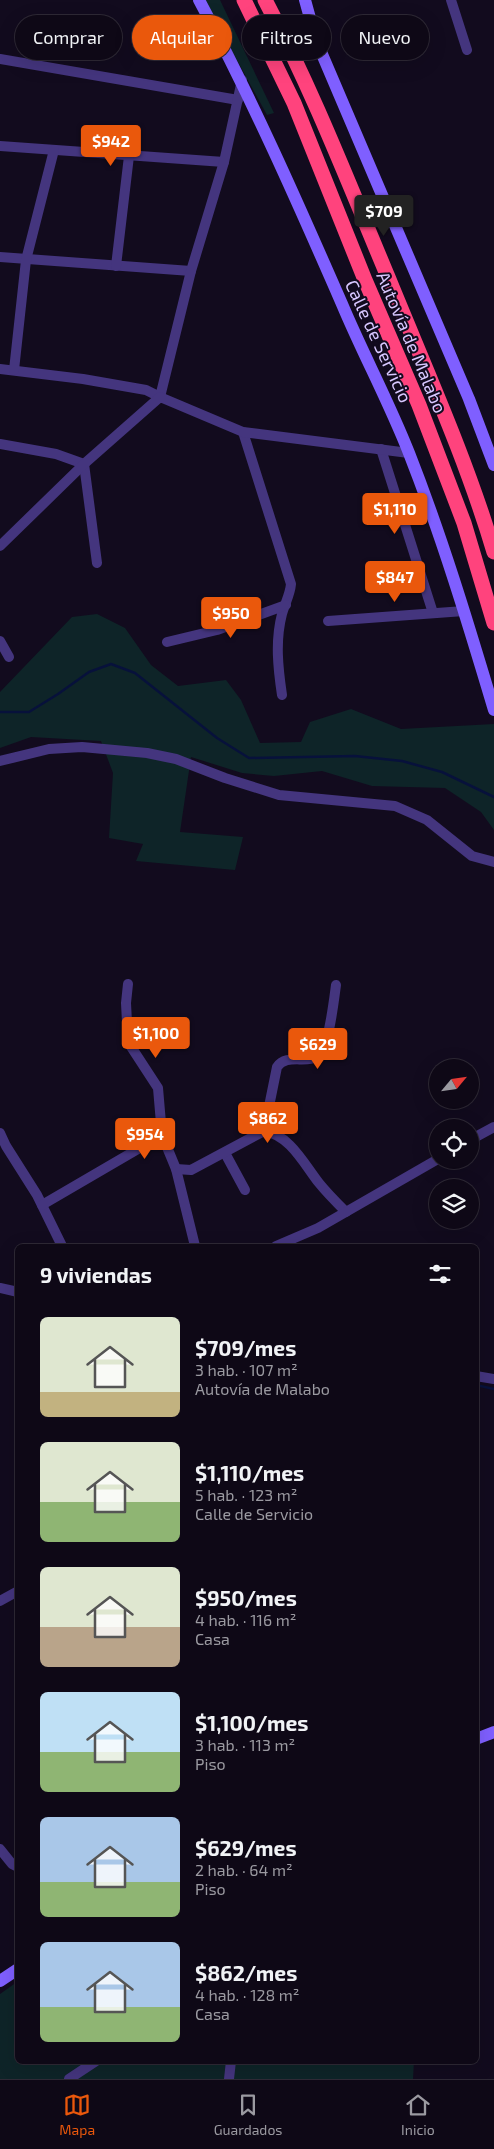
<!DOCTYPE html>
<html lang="es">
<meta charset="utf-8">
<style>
body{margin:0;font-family:"Exo 2",sans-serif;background:#1c1623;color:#f1f3f6;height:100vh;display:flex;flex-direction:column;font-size:19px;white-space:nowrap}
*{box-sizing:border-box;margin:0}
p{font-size:16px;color:#9b9aa1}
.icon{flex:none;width:28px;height:28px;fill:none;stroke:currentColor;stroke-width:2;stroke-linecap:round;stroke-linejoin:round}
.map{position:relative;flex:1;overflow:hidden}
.drawer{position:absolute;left:15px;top:1244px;width:464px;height:820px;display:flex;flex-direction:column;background:#0e0816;border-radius:8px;box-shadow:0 5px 20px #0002,0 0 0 1px #2e2935}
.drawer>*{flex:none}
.hud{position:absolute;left:15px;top:15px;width:465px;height:45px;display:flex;gap:10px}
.needle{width:32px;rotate:61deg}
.tools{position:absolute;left:429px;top:1059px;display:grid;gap:10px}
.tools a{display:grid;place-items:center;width:50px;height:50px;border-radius:50%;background:#0e0816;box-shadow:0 5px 20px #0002,0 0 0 1px #2e2935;font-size:25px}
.price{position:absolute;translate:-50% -42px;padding:0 11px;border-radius:5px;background:#ea580c;color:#fff;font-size:16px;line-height:32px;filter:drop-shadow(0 1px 2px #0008)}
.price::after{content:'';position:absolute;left:50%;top:30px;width:15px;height:11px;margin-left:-8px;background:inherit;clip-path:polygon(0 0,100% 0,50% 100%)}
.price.current{background:#222;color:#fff}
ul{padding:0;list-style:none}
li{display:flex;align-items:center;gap:15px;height:125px;padding:0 25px}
li span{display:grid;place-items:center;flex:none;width:140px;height:100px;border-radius:8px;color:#555}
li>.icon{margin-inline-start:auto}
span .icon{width:60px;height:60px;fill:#fffc;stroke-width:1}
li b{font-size:21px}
h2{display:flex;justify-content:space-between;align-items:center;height:60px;padding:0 25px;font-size:21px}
.tag{padding:0 18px;border-radius:22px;background:#0e0816;box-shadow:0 5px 20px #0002,0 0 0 1px #2e2935;font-size:18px;line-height:45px}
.tag.current{background:#ea580c;color:#fff}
.menu{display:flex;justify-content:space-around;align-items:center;height:70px;border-top:1px solid #2e2935;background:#0e0816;font-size:14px;color:#9b9aa1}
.menu a{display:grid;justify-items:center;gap:2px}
.menu .current{color:#ea580c}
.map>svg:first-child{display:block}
.green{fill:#0e2428}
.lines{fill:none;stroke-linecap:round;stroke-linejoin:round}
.stream{stroke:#07113b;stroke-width:2.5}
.street{stroke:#44357e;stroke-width:10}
.secondary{stroke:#7f5fff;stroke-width:12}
.highway{stroke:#ff437d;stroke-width:15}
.labels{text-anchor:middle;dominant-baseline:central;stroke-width:4;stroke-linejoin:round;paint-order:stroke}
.street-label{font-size:18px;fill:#d8c8ff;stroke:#120b1e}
</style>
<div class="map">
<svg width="494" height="2079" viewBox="0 0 494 2079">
<rect width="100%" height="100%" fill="#120b1e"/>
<!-- green -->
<g class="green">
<polygon points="204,0 220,0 274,113 267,115"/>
<polygon points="97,614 125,628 151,665 178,686 226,680 241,700 260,743 301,742 310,722 351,709 401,729 494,724 494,830 481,812 445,788 372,786 322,771 274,776 242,773 191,757 180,832 243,837 235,870 136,861 143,844 109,838 113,773 101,741 31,737 0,748 0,692 72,617"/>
<polygon points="17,1982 18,2061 414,2061 413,2079 0,2079 0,1994"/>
</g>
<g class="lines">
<!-- stream -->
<g class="stream">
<polyline points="0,712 29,712 58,694 89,672 111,664 135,673 217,738 249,758 355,756 402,761 442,772 494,797"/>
<polyline points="476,1385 494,1389"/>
</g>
<!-- street -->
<g class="street">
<polyline points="451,0 467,50"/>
<polyline points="0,59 238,100"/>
<polyline points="0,146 224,162"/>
<polyline points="0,257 191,271"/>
<polyline points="116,266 129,156"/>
<polyline points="0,369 83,379 146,390 160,397 191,271 224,162 242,80"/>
<polyline points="14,370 26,260 54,150"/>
<path d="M243,432L291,584C290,595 285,603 282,614C275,641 278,668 282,695"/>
<polyline points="0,444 56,454 84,464"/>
<polyline points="381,449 433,613"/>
<polyline points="84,464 97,563"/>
<polyline points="0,546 84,464 160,397 243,432 409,453"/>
<polyline points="328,621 464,611"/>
<polyline points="0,641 9,657"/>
<polyline points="167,642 217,630 286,605"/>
<polyline points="0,761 49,749 82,747 147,753 176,759 225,778 279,795 395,806 427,820 472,856 494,862"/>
<polyline points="128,984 126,1003 128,1042 158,1088 162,1135"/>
<path d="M264,1131L277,1067C287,1052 309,1066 320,1054C329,1044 334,1000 336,985"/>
<polyline points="0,1133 6,1146 37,1195 62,1246"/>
<polyline points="470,1140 494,1127"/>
<polyline points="225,1153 245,1190"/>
<path d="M176,1169L191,1170L264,1131C290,1135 304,1164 319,1183C327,1193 337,1203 346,1212"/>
<polyline points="42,1205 162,1135 176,1169 195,1246"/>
<polyline points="276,1246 318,1228 438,1159"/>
<polyline points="0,1288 18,1292"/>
<polyline points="476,1376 494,1379"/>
<polyline points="0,1601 18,1591"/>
<polyline points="0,1849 12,1864 18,1867"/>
<polyline points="69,2079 96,2061"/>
<polyline points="229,2079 231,2061"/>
</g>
<!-- secondary -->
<g class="secondary">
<path d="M199,0C252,99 297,201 342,304C363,354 389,402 409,453C442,537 468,623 494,710"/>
<polyline points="305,0 316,40 469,399 494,465"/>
<polyline points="476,1739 494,1732"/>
<polyline points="0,1981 18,1969"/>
</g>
<!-- highway -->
<g class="highway">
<polyline points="244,0 294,103 365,280 419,405 464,523 494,623"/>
<path d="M265,0C312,89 349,184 388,277C425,368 466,458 494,552"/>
</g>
</g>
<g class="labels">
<!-- street labels -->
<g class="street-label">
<text transform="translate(379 341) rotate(65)">Calle de Servicio</text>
<text transform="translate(412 342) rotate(67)">Autovía de Malabo</text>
</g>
</g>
</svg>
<div class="tools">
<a><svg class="needle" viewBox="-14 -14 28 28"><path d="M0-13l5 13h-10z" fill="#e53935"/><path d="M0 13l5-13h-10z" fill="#9b9aa1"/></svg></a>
<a><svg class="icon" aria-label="locate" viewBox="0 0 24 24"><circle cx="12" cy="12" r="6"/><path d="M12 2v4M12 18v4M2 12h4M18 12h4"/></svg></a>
<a><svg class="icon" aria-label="layers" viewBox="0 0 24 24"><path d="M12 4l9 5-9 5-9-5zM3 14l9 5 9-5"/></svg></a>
</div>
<b class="price" style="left:111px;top:167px">$942</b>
<b class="price current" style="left:384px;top:237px">$709</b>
<b class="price" style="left:395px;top:535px">$1,110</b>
<b class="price" style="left:395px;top:603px">$847</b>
<b class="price" style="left:231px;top:639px">$950</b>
<b class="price" style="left:156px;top:1059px">$1,100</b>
<b class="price" style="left:318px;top:1070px">$629</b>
<b class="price" style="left:268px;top:1144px">$862</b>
<b class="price" style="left:145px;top:1160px">$954</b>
<div class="hud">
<a class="tag">Comprar</a>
<a class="tag current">Alquilar</a>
<a class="tag">Filtros</a>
<a class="tag">Nuevo</a>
</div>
<section class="drawer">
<h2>9 viviendas<svg class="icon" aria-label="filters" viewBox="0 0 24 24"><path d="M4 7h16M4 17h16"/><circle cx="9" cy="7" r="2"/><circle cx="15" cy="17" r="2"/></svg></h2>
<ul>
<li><span style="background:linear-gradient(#dfe7d0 75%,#c2b280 0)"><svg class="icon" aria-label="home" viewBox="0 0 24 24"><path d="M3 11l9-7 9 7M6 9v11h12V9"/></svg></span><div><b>$709/mes</b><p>3 hab. · 107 m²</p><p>Autovía de Malabo</p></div></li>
<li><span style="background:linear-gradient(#dfe7d0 60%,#8fb573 0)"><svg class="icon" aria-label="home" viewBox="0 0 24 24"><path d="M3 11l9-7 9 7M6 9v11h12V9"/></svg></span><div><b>$1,110/mes</b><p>5 hab. · 123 m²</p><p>Calle de Servicio</p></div></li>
<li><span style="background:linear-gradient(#dfe7d0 60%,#b9a48a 0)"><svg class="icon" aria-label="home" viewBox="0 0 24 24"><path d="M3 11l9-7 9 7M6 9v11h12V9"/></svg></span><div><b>$950/mes</b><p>4 hab. · 116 m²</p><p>Casa</p></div></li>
<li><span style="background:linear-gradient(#bfe0f5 60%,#8fb573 0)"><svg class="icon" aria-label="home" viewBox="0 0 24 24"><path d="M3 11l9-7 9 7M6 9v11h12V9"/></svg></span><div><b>$1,100/mes</b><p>3 hab. · 113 m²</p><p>Piso</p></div></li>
<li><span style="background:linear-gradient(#a9c7e8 65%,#8fb573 0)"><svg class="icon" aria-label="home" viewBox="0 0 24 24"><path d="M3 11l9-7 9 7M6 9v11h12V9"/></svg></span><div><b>$629/mes</b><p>2 hab. · 64 m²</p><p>Piso</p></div></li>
<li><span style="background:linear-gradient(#a9c7e8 65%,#8fb573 0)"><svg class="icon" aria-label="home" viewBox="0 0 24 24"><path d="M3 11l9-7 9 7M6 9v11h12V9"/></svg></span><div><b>$862/mes</b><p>4 hab. · 128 m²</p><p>Casa</p></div></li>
</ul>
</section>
</div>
<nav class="menu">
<a class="current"><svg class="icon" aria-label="map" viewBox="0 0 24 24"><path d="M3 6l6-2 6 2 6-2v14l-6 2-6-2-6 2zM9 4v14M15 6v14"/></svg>Mapa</a>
<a><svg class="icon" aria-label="saved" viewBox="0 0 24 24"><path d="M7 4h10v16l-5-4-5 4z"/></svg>Guardados</a>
<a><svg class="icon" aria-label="home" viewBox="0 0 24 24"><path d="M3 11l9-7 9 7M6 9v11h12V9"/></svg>Inicio</a>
</nav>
